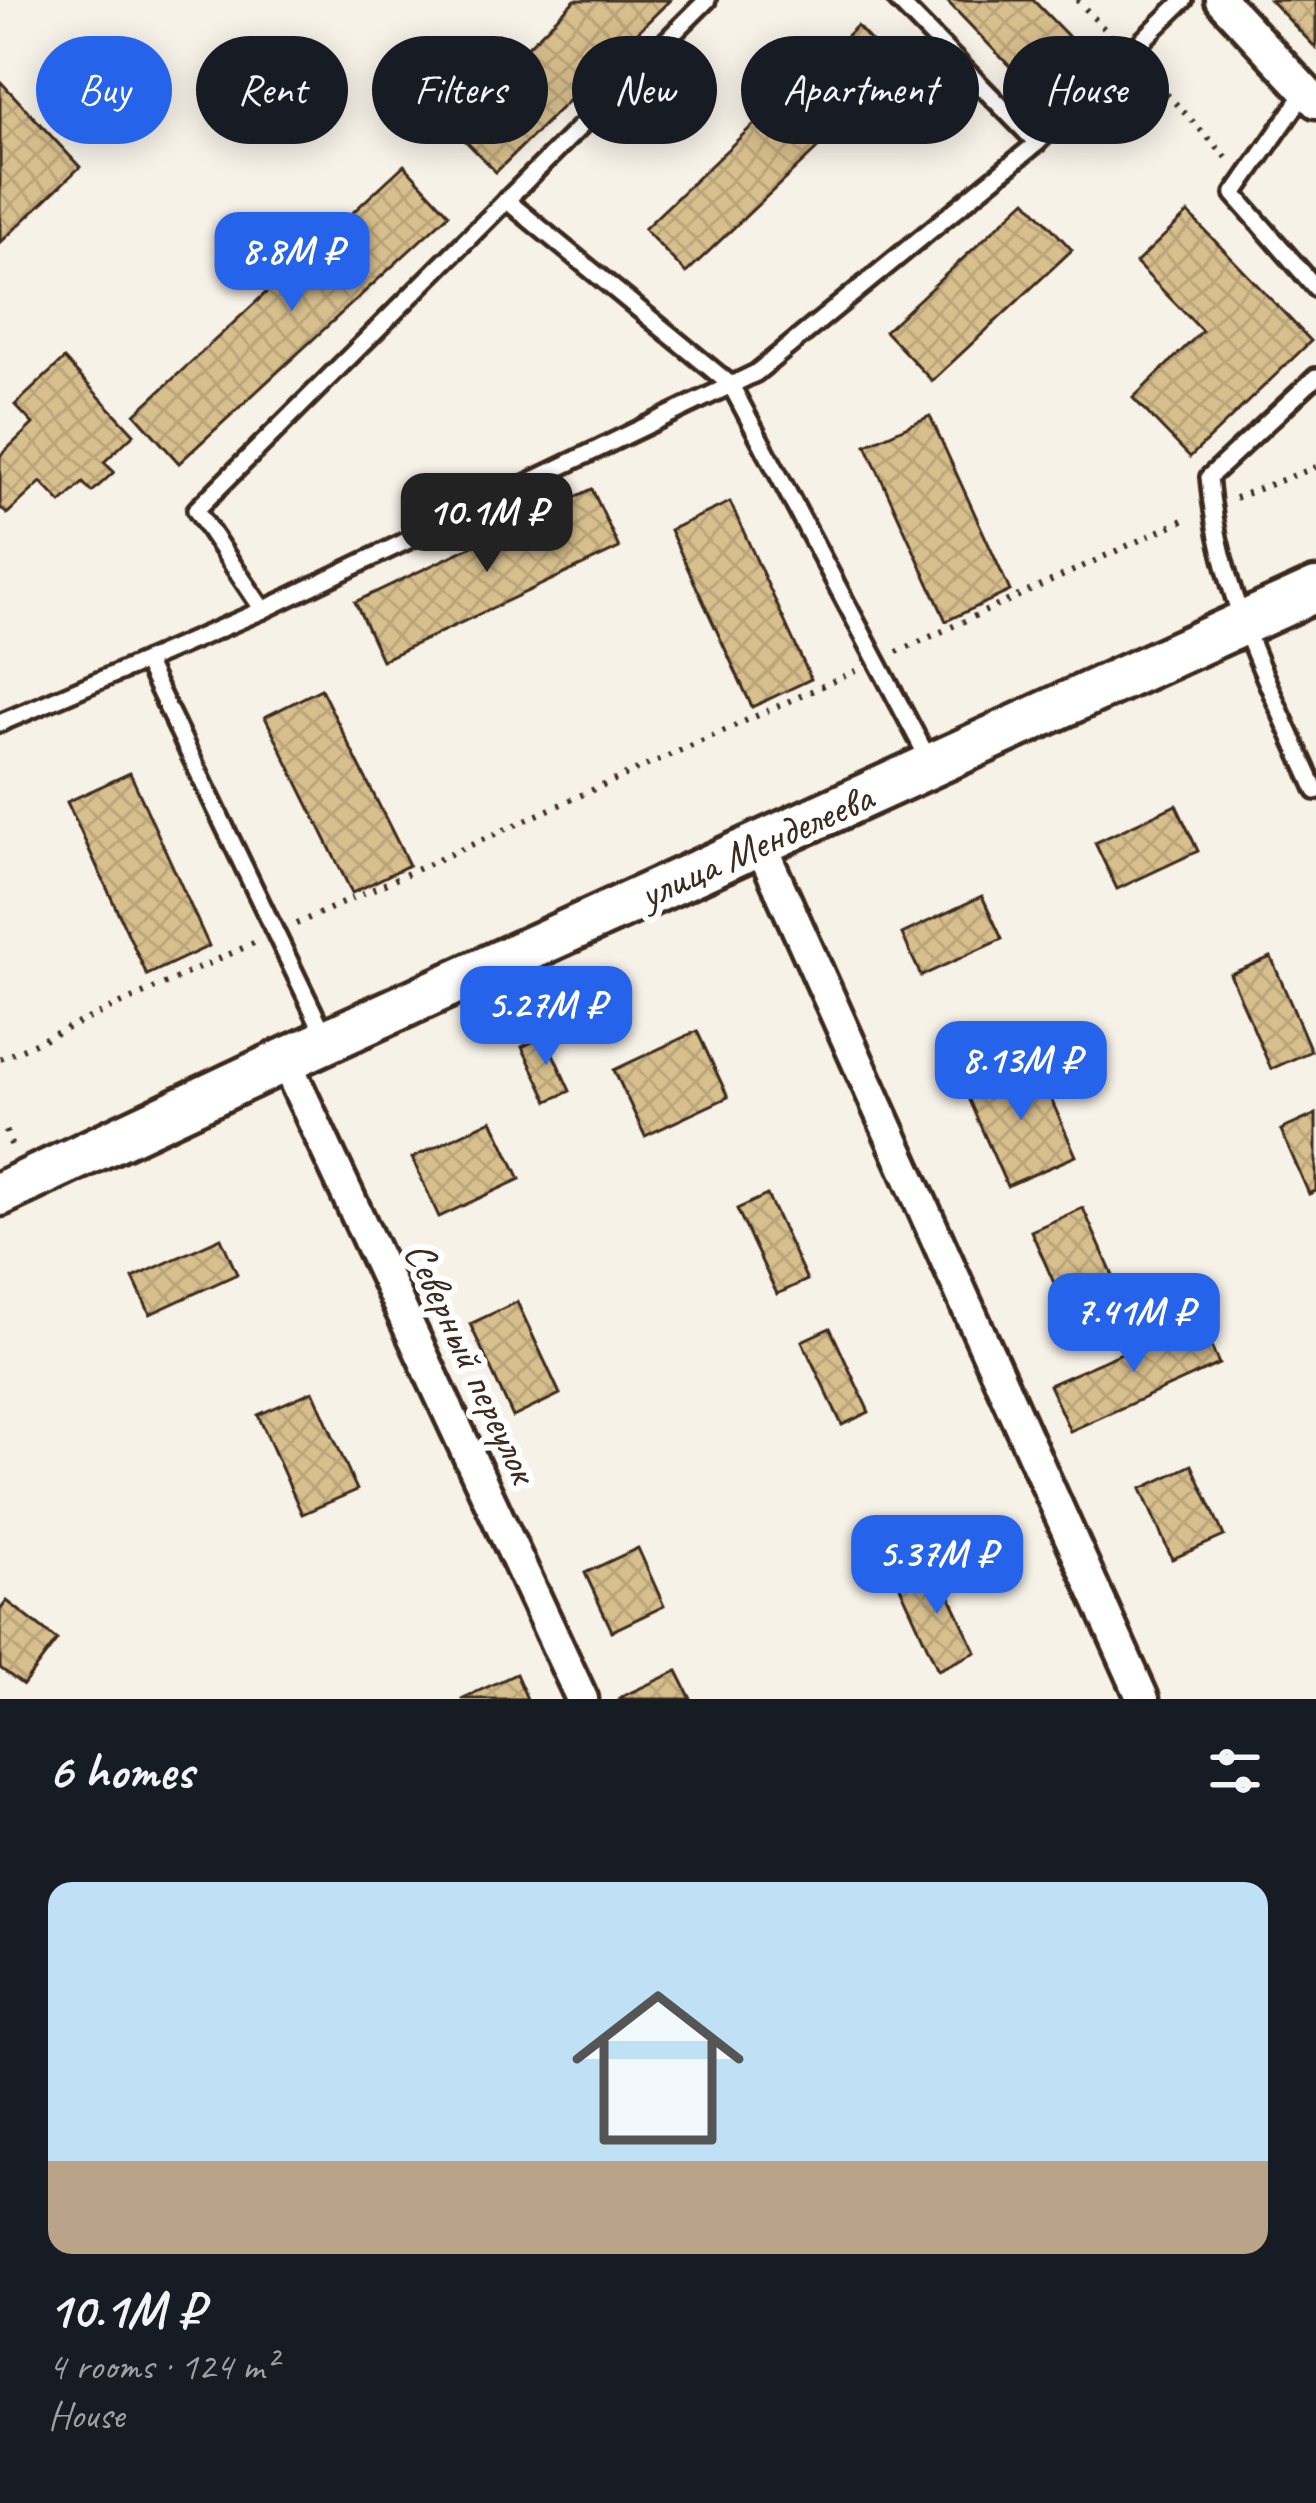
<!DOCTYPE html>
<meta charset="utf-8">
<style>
body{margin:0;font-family:Caveat,sans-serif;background:#242831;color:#f1f3f6;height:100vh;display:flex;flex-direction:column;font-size:45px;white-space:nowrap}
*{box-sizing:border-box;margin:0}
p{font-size:39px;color:#9ea1a6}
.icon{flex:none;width:66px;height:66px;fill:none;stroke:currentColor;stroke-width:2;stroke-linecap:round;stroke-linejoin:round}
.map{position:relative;height:1699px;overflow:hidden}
.drawer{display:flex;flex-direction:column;background:#171b24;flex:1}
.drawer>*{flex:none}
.top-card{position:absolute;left:36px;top:36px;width:1245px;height:108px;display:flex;gap:24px}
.price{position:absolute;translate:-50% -102px;padding:0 27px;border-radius:24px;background:#2563eb;color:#fff;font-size:39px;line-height:78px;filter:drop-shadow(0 3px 6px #0008)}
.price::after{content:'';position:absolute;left:50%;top:72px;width:36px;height:27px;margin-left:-18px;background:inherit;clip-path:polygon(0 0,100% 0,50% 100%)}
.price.current{background:#222;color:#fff}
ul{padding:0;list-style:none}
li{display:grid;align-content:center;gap:24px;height:636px;padding:0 48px}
li span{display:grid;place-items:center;height:372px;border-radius:24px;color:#555}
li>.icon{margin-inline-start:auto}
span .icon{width:216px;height:216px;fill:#fffc;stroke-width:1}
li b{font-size:51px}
h2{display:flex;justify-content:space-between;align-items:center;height:144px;padding:0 48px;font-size:51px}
.tag{padding:0 42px;border-radius:54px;background:#171b24;box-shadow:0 6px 30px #0003;font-size:42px;line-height:108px}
.tag.current{background:#2563eb;color:#fff}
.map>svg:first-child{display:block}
.building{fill:url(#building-cross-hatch);stroke:#3b2a1e;stroke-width:3}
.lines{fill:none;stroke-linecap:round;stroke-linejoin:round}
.lane-casing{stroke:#3b2a1e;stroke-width:24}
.street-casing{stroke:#3b2a1e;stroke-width:39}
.secondary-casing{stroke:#3b2a1e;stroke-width:51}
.path{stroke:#3b2a1e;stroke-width:6;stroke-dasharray:3 9;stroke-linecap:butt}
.lane{stroke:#fff;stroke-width:15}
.street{stroke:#fff;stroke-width:30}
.secondary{stroke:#fff;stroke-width:42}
.labels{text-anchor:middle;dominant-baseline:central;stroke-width:12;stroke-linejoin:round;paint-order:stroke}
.street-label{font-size:42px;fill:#3b2a1e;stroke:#fff}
</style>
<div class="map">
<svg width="1316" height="1699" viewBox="0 0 1316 1699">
<defs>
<pattern id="building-cross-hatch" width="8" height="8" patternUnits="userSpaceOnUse" patternTransform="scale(3)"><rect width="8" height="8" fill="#d8bf8e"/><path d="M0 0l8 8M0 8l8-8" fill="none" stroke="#baa47a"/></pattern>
</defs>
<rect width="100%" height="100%" fill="#f7f2e8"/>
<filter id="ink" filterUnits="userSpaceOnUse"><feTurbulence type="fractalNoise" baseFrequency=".00833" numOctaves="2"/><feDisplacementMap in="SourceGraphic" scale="24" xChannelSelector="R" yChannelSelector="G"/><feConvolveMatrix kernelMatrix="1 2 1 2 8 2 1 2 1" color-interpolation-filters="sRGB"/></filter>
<g filter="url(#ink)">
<!-- building -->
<g class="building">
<polygon points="575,0 670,0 496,172 449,124"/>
<polygon points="946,0 1033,0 1068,36 1023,80"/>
<polygon points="1270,0 1316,0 1316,48"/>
<polygon points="857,26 899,71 686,273 644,229"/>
<polygon points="0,81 80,167 0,243"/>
<polygon points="404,165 449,214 179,463 135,414"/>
<polygon points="1026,200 1072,250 932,381 885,331"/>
<polygon points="1188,213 1311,341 1190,457 1133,398 1202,331 1136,263"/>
<polygon points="64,359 134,434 104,462 114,472 92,492 83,483 61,503 41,482 7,514 0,507 0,456 33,424 15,405"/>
<polygon points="930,416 1010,591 946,621 866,445"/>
<polygon points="592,489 619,548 382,660 355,602"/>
<polygon points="730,502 811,679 752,707 670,530"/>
<polygon points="321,689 409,865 352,893 265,717"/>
<polygon points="130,773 209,946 147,975 67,802"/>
<polygon points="1176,805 1198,851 1117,889 1095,843"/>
<polygon points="982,896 1002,939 921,976 902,934"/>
<polygon points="1271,957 1311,1051 1271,1069 1230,974"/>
<polygon points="697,1031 728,1097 645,1136 614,1070"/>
<polygon points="545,1036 570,1091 548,1101 522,1047"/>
<polygon points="1034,1060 1076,1156 1007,1186 965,1091"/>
<polygon points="1316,1114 1316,1191 1309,1194 1281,1130"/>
<polygon points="492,1120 520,1179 439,1217 412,1158"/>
<polygon points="767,1195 807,1280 777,1294 737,1209"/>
<polygon points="1083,1208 1125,1303 1073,1326 1031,1231"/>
<polygon points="221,1238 237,1274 150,1314 133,1278"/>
<polygon points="517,1302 560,1394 513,1417 470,1324"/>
<polygon points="1199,1319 1219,1364 1070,1431 1049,1385"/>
<polygon points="830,1328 869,1412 842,1425 802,1341"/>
<polygon points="313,1391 357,1490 302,1514 258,1415"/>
<polygon points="1192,1465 1224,1536 1172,1559 1141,1489"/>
<polygon points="638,1548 664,1606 612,1631 585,1573"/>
<polygon points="935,1565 976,1652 938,1670 898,1582"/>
<polygon points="7,1601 57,1640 23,1685 0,1668 0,1610"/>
<polygon points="677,1671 691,1699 619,1699 619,1698"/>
<polygon points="516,1674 527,1699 461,1699"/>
</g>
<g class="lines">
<!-- lane casing -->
<g class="lane-casing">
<g id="lane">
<polyline points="897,0 1037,143"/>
<polyline points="1306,91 1234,194 1316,288"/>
<polyline points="506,200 731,385 930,762"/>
<path d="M1316,377L1209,477C1218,589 1271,690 1316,791"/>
<polyline points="263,610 196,510 707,0"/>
<polyline points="0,723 145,661"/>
<polyline points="325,1036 145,661 263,610 756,373 1037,143 1184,0"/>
</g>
</g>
<!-- street casing -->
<g class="street-casing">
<g id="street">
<polyline points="1221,0 1316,102"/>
<polyline points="760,844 1143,1699"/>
<polyline points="285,1060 582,1699"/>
</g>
</g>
<!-- secondary casing -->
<g class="secondary-casing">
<polyline id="secondary" points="0,1194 285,1060 1316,590"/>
</g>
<!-- path -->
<g class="path">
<polyline points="1077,0 1112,37"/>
<polyline points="1142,68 1232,163"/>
<polyline points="1235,498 1316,467"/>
<polyline points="897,652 1190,517"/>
<polyline points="296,924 858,670"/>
<polyline points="0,1059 256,942"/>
<polyline points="6,1131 13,1150"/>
</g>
<!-- lane -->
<use href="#lane" class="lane"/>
<!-- street -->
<use href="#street" class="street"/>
<!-- secondary -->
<use href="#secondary" class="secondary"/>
</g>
</g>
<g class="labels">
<!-- street labels -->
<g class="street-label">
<text transform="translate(756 846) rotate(-24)">улица Менделеева</text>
<text transform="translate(471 1362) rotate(65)">Северный переулок</text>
</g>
</g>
</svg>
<b class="price" style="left:292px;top:314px">8.8M ₽</b>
<b class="price current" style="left:487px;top:575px">10.1M ₽</b>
<b class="price" style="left:546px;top:1068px">5.27M ₽</b>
<b class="price" style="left:1021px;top:1123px">8.13M ₽</b>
<b class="price" style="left:1134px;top:1375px">7.41M ₽</b>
<b class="price" style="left:937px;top:1617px">5.37M ₽</b>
<div class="top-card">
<a class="tag current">Buy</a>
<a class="tag">Rent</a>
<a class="tag">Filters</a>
<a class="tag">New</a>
<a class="tag">Apartment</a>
<a class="tag">House</a>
</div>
</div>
<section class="drawer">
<h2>6 homes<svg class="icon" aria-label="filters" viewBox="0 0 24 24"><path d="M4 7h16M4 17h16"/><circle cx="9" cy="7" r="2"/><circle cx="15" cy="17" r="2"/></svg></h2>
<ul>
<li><span style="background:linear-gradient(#bfe0f5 75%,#b9a48a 0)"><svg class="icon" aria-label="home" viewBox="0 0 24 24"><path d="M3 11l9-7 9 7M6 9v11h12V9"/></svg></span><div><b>10.1M ₽</b><p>4 rooms · 124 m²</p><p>House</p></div></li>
</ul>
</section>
